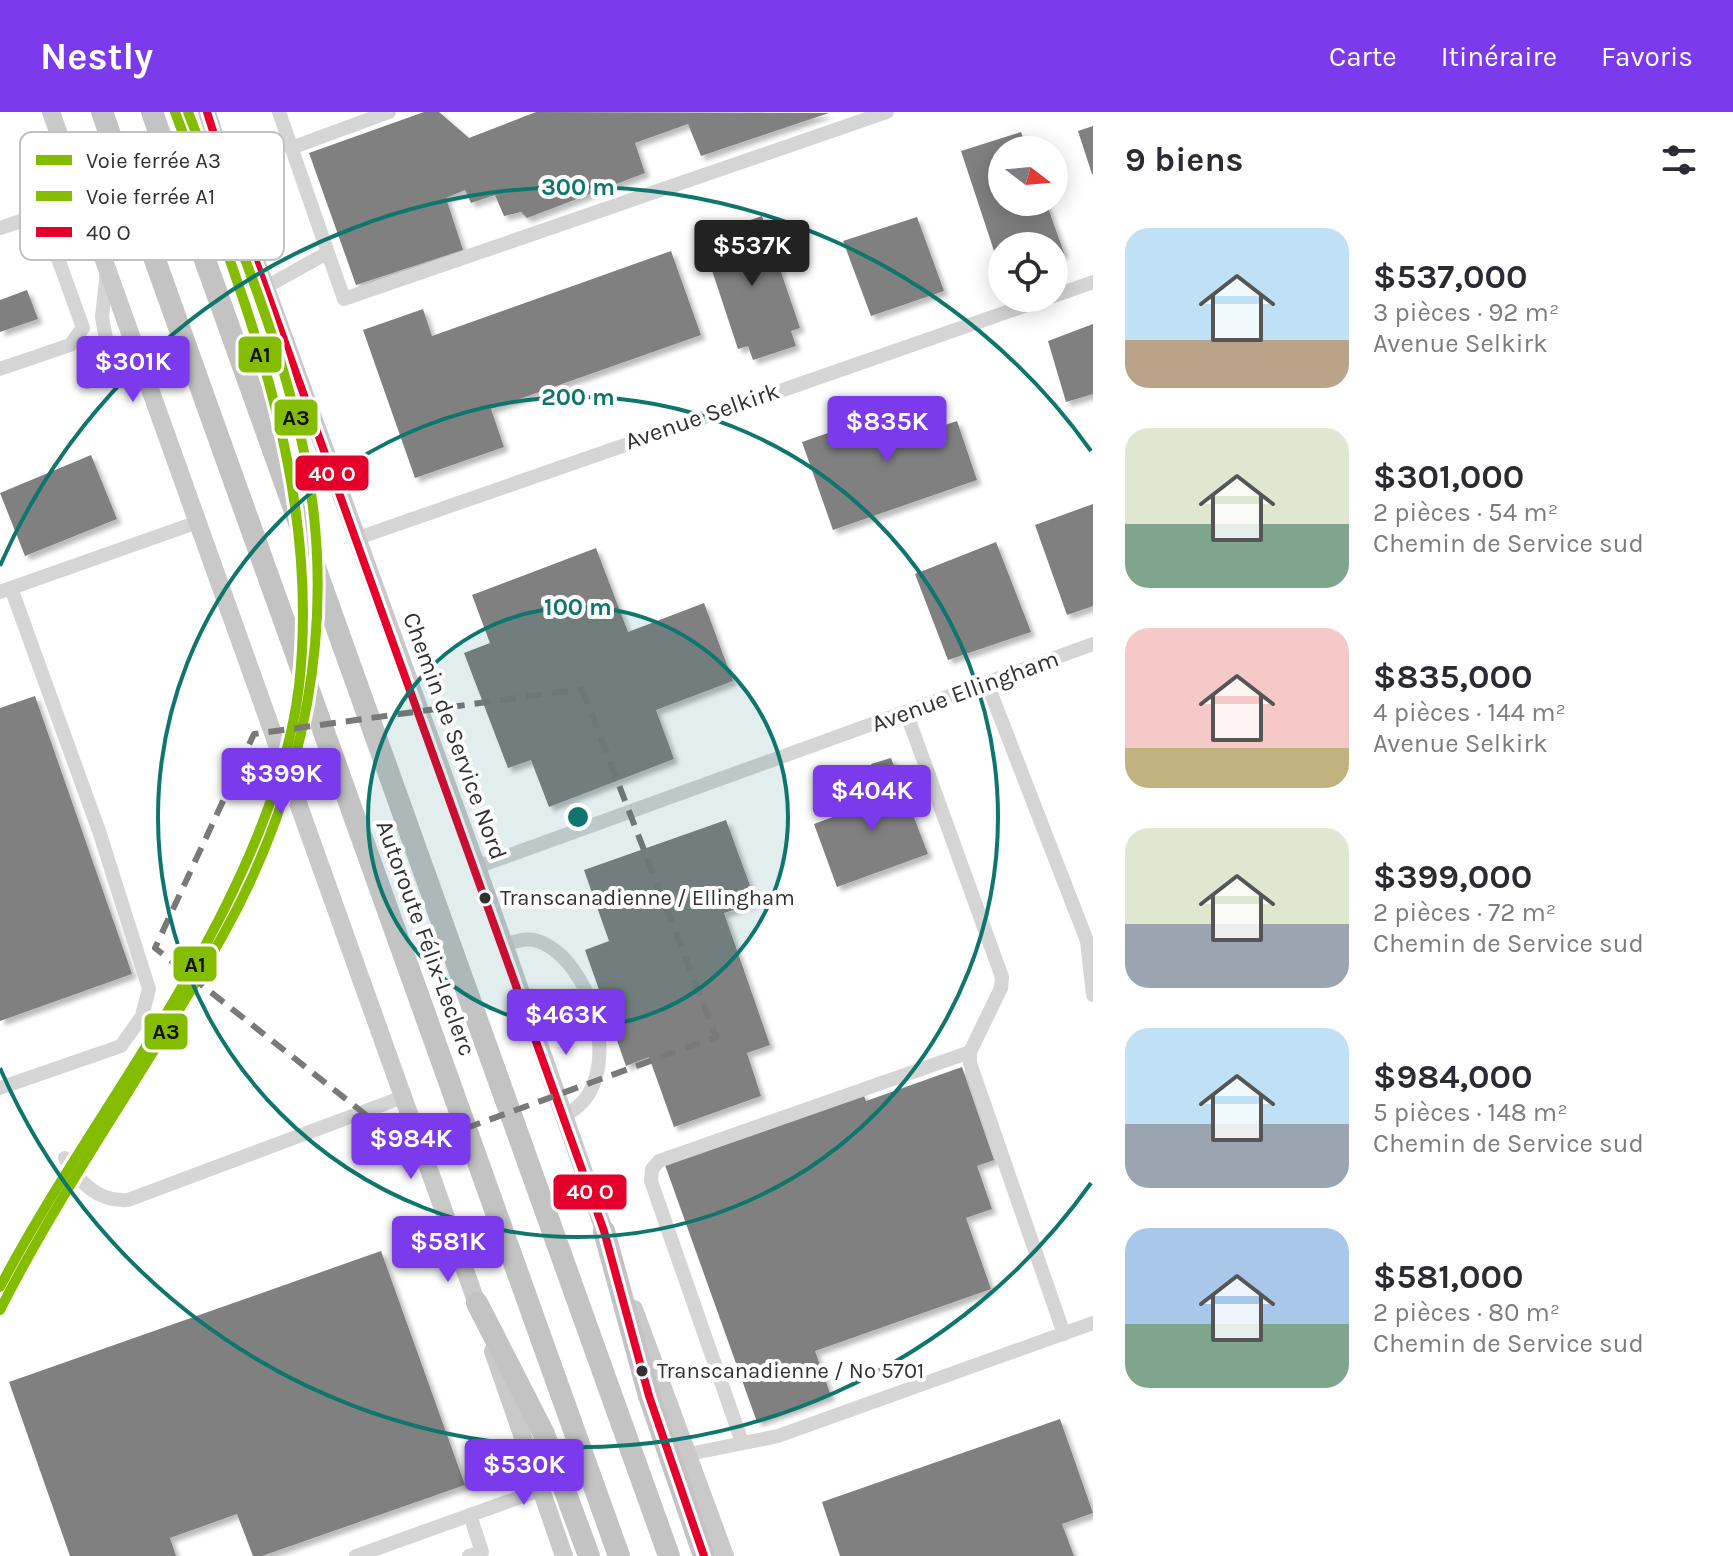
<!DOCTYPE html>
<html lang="fr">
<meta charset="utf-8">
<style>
body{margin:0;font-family:Karla,sans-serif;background:#f7f7f7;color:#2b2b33;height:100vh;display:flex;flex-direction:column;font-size:30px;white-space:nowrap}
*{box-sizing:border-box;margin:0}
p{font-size:26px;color:#7c7c81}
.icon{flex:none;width:44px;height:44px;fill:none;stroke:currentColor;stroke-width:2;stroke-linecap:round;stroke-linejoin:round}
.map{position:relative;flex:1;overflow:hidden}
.panel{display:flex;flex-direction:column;background:#fff;width:640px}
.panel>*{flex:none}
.needle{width:52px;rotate:106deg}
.buttons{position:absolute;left:988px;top:24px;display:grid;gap:16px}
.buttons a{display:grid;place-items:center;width:80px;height:80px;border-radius:50%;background:#fff;box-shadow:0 4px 20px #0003;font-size:40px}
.price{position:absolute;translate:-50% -68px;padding:0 18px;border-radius:8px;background:#7c3aed;color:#fff;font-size:26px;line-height:52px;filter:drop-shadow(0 2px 4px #0008)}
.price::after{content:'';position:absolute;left:50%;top:48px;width:24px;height:18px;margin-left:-12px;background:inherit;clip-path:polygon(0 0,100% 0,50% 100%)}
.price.on{background:#222;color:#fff}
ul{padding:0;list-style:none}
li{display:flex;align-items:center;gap:24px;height:200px;padding:0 32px}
li span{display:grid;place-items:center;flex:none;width:224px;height:160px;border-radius:24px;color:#555}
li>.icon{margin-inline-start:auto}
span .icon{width:96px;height:96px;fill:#fffc;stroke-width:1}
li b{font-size:34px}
h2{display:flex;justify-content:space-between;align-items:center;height:96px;padding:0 32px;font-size:34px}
header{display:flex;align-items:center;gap:48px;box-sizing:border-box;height:112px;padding:0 40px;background:#7c3aed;color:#fff}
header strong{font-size:38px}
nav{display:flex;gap:44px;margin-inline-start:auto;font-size:28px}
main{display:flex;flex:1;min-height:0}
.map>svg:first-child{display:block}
.building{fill:#808080;filter:url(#shadow)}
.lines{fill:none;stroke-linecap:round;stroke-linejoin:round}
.minor{stroke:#d5d5d5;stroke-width:14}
.major{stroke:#c9c9c9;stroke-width:18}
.highway{stroke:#c3c3c3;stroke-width:22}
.bus-1-casing{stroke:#fff;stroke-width:14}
.bus-1{stroke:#e4002b;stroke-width:8}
.rail-1-casing{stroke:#fff;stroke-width:16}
.rail-2-casing{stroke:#fff;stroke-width:16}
.rail-1{stroke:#84bd00;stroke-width:10}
.rail-2{stroke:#84bd00;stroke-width:10}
.marked{fill:none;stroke:#797979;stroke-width:6;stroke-dasharray:16 10;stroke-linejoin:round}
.ring{fill:none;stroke:#0f766e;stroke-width:4}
.bus-dot{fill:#313131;stroke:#fff;stroke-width:3}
.labels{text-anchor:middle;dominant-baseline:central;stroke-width:8;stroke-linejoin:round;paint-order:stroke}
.bus-label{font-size:22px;fill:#313131;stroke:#fff;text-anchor:start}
.street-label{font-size:24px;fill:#313131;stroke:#fff}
.key{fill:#fff;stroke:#c1c1c1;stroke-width:2}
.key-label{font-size:22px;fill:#313131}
.centre{fill:#0f766e;stroke:#fff;stroke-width:4}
.ring-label{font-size:24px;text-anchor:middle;font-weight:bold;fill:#0f766e;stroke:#fff;stroke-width:8;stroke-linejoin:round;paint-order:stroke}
.line-badge{stroke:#fff;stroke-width:3}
.badge-label{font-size:22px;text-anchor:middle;font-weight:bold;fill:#fff}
.pale-badge-label{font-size:22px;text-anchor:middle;font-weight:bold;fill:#111}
</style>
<header>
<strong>Nestly</strong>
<nav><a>Carte</a><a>Itinéraire</a><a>Favoris</a></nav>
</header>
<main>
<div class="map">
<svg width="1093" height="1444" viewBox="0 0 1093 1444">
<defs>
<filter id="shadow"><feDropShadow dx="4.5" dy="4.5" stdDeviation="2" flood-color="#0004"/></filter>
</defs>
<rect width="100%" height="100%" fill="#fff"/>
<!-- building -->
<g class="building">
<polygon points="424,0 439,0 469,26 536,0 829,1 701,44 688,12 635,31 645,61 527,106 521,100 504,104 495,83 471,91 465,78 446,86 463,138 356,173 309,41"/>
<polygon points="1093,14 1093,62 1092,62 1078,19"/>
<polygon points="1021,20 1028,38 1002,38 1002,90 1046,90 1064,141 1054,145 1054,134 1002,134 1001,160 961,39"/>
<polygon points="762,104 800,216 791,219 796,234 753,248 748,234 738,237 701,125"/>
<polygon points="917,105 944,179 871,204 843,129"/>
<polygon points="671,139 701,223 491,297 504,335 415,366 363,218 423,197 432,224"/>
<polygon points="27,178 38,207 0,220 0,188"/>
<polygon points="1093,212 1093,282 1066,290 1048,229"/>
<polygon points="923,288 933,317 957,309 977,368 833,418 802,330"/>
<polygon points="91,343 117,407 25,444 0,381"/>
<polygon points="1093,392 1093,494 1067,503 1035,413"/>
<polygon points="996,430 1031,520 948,548 915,462"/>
<polygon points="596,436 628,520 704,491 733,569 656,598 674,647 549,695 531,648 508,656 464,541 490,531 472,483"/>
<polygon points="35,584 132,862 0,909 0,596"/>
<polygon points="891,646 928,742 837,775 814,712 884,686 871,652"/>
<polygon points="726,708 756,790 724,801 770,933 747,941 761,984 674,1015 649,945 626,954 585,838 609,829 584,758"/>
<polygon points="962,955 994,1048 977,1054 992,1097 966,1106 991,1177 815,1239 831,1284 757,1310 665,1053 863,981 866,989"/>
<polygon points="381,1139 465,1373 262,1444 253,1444 237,1402 170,1426 176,1444 70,1444 9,1270"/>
<polygon points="1060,1307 1093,1401 1062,1412 1074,1444 840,1444 822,1390"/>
</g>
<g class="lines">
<!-- minor -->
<g class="minor">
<polyline points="279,0 344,187 887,0"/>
<polyline points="291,36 389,0"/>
<polyline points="0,116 42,102 83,216 70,233 0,257"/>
<polyline points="266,175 327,141"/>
<polyline points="1054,184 1093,170"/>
<polyline points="87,270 104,261 110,250 102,205 107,159"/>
<polyline points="358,426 1047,186"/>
<polyline points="0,480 198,410"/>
<polyline points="987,571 1087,829 1093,883"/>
<polyline points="906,600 1002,865 1001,876 970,940 970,951 1064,1222"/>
<polyline points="477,755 1093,532"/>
<path d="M504,833C514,830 523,826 534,828C594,843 630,975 564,1003"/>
<polyline points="0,976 121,934 142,904 149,877 99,719 11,476"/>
<path d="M65,1046C80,1071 98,1090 128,1088L403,985"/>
<polyline points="742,1330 651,1069 652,1057 659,1049 970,940"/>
<polyline points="689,1342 778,1324 1093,1211"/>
<polyline points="356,1444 540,1378"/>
<polyline points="469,1444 482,1440 470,1403"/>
</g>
<!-- major -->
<g class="major">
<polyline points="51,0 481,1203"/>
<polyline points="207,0 240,105 477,755 609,1132"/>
<polyline points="634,1197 725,1444"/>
<polyline points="493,1239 564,1444"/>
</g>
<!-- highway -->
<g class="highway">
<polyline points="102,0 619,1444"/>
<polyline points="152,0 669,1444"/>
<polyline points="604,1119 649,1284 704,1444"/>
<polyline points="477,1191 544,1322 589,1444"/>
</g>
<!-- bus-1 casing -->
<g class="bus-1-casing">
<polyline id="bus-1" points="207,0 240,105 604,1119 649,1284 704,1444"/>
</g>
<!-- bus-1 -->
<use href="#bus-1" class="bus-1"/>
<!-- rail-1 casing -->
<g class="rail-1-casing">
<path id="rail-1" d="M0,1198C66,1068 152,950 223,823C305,676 338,511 305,345C281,226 231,113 188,0"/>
</g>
<!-- rail-2 casing -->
<g class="rail-2-casing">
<path id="rail-2" d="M0,1175C71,1040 168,916 233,779C263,716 291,644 299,574C322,372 244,185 175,0"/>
</g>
<!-- rail-1 -->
<use href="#rail-1" class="rail-1"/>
<!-- rail-2 -->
<use href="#rail-2" class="rail-2"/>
</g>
<!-- marked area -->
<path class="marked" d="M582,577L716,925L409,1037L155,836L254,622Z"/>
<!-- distance rings -->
<circle cx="578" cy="705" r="210" fill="#0f766e" fill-opacity=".12"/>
<g class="ring">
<circle cx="578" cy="705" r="210"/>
<circle cx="578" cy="705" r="420"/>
<path d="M1091 1071A630 630 0 0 1 0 956M0 454A630 630 0 0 1 1091 339"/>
</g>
<!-- markers -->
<g class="bus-dot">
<circle cx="485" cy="786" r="7"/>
<circle cx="642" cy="1259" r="7"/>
</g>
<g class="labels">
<!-- bus labels -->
<g class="bus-label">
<text x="500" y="786">Transcanadienne / Ellingham</text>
<text x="657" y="1259">Transcanadienne / No 5701</text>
</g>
<!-- street labels -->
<g class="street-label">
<text transform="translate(702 304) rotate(-19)">Avenue Selkirk</text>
<text transform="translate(965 579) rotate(-20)">Avenue Ellingham</text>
<text transform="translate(455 624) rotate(70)">Chemin de Service Nord</text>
<text transform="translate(426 826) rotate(70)">Autoroute Félix-Leclerc</text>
</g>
</g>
<!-- legend -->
<rect x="20" y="20" width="264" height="128" rx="12" class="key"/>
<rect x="36" y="43" width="36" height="10" fill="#84bd00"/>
<rect x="36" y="79" width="36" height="10" fill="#84bd00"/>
<rect x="36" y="115" width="36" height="10" fill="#e4002b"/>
<g class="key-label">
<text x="86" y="56">Voie ferrée A3</text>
<text x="86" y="92">Voie ferrée A1</text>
<text x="86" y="128">40 O</text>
</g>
<circle cx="578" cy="705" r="12" class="centre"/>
<g class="ring-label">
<text x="578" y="83">300 m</text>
<text x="578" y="293">200 m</text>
<text x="578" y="503">100 m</text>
</g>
<g class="line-badge">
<rect x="237" y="223" width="46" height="39" rx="8" fill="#84bd00"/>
<rect x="273" y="286" width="46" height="39" rx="8" fill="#84bd00"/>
<rect x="294" y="342" width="76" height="38" rx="8" fill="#e4002b"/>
<rect x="172" y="833" width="46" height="38" rx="8" fill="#84bd00"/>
<rect x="143" y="900" width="46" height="39" rx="8" fill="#84bd00"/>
<rect x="552" y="1061" width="76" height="38" rx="8" fill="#e4002b"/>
</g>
<g class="badge-label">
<text x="332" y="369">40 O</text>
<text x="590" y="1087">40 O</text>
</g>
<g class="pale-badge-label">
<text x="260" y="250">A1</text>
<text x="296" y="313">A3</text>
<text x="195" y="860">A1</text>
<text x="166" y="927">A3</text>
</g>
</svg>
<div class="buttons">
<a><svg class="needle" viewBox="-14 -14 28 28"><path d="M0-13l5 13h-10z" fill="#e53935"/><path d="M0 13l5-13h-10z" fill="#7c7c81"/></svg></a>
<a><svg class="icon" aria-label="locate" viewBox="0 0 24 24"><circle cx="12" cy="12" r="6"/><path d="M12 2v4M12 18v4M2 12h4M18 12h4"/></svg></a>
</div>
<b class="price on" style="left:752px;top:176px">$537K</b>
<b class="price" style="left:133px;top:292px">$301K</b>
<b class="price" style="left:887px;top:352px">$835K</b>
<b class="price" style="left:281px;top:704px">$399K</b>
<b class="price" style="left:872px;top:721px">$404K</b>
<b class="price" style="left:566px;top:945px">$463K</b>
<b class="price" style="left:411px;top:1069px">$984K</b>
<b class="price" style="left:448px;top:1172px">$581K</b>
<b class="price" style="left:524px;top:1395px">$530K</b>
</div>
<section class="panel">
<h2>9 biens<svg class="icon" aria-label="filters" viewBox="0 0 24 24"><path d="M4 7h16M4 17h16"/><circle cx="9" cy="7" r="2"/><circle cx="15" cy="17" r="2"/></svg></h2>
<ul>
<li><span style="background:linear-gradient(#bfe0f5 70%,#b9a48a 0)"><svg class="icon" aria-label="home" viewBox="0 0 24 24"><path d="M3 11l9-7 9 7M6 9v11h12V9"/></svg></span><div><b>$537,000</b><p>3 pièces · 92 m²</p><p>Avenue Selkirk</p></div></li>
<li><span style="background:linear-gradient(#dfe7d0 60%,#7fa58c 0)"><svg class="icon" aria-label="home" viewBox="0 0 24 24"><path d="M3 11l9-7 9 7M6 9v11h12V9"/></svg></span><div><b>$301,000</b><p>2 pièces · 54 m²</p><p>Chemin de Service sud</p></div></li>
<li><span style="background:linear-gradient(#f6c9c9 75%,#c2b280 0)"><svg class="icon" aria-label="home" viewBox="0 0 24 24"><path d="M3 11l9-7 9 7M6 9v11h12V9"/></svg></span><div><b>$835,000</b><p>4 pièces · 144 m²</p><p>Avenue Selkirk</p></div></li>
<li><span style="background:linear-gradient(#dfe7d0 60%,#9aa5b1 0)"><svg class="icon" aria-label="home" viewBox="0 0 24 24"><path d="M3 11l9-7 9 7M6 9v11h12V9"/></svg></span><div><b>$399,000</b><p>2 pièces · 72 m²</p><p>Chemin de Service sud</p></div></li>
<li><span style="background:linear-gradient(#bfe0f5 60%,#9aa5b1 0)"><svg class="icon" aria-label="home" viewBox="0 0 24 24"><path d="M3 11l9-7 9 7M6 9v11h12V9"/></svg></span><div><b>$984,000</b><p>5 pièces · 148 m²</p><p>Chemin de Service sud</p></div></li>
<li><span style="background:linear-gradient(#a9c7e8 60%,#7fa58c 0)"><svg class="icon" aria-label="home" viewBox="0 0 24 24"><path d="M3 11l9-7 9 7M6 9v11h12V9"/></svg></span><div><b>$581,000</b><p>2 pièces · 80 m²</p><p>Chemin de Service sud</p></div></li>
</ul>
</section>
</main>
